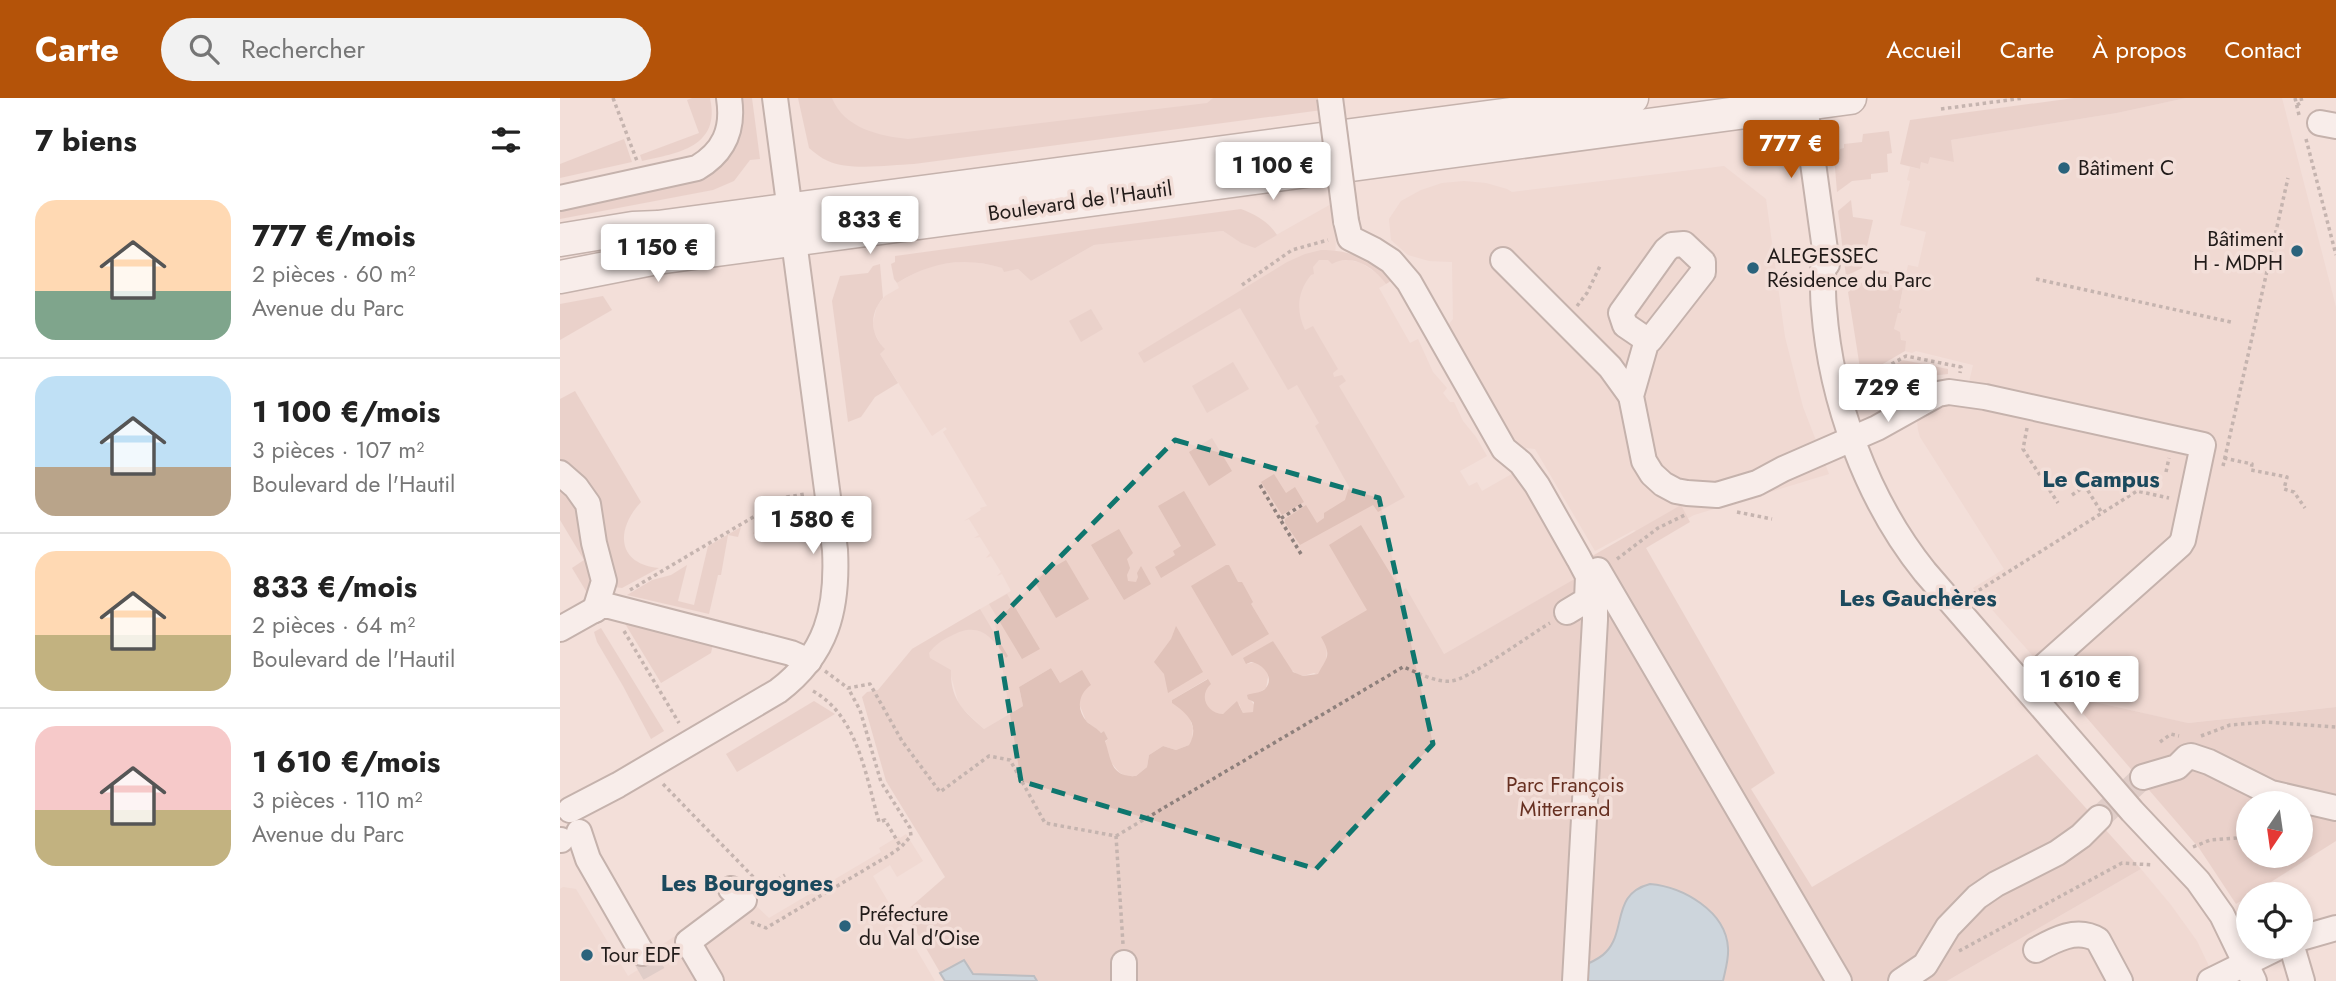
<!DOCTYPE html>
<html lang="fr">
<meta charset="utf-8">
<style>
body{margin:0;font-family:Jost,sans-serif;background:#f2f2f2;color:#222;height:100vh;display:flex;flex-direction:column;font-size:26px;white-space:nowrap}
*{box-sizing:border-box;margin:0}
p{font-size:23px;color:#767676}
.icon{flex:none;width:38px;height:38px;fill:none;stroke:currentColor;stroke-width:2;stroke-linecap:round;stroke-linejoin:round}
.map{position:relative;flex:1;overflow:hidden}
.sheet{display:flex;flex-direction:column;background:#fff;width:560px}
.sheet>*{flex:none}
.needle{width:46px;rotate:193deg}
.fabs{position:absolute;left:1676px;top:693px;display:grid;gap:14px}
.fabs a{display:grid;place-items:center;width:77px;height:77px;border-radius:50%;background:#fff;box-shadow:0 4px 10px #0003;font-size:35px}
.price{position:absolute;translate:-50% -60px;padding:0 16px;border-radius:7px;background:#fff;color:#222;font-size:23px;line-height:46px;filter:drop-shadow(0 2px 4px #0008)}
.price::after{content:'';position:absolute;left:50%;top:42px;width:21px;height:16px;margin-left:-10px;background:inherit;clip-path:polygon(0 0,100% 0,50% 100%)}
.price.current{background:#b45309;color:#fff}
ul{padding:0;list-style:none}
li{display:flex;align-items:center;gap:21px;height:175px;padding:0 35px}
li+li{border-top:2px solid #e0e0e0}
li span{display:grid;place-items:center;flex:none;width:196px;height:140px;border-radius:21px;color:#555}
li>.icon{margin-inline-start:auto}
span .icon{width:84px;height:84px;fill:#fffc;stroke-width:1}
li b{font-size:30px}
h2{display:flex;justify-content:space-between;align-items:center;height:84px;padding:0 35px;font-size:30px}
header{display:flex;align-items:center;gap:42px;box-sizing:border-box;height:98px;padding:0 35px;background:#b45309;color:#fff}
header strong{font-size:33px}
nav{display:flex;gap:38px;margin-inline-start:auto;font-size:24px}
.search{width:490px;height:63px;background:#f2f2f2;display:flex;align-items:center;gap:18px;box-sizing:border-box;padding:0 24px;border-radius:38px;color:#767676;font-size:26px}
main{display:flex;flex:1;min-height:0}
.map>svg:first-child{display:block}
.built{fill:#edd2ca}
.green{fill:#e0c2b9;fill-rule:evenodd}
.water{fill:#a0c9df;stroke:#7a95a4;stroke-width:2}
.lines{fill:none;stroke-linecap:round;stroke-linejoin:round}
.minor-tunnel{stroke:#c9b8b3;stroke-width:24;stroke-dasharray:24 12;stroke-linecap:butt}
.minor-casing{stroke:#8e7d77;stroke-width:28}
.major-casing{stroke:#8e7d77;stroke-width:35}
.path{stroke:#8e807c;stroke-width:3.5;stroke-dasharray:3.5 3.5;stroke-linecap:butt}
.minor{stroke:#fff;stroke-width:24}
.major{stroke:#fff;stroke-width:32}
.minor-bridge-casing{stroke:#8e7d77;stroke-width:28;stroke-linecap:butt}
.minor-bridge{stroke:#fff;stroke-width:24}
.marked{fill:none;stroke:#0f766e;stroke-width:5;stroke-dasharray:14 9;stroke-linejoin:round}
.poi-dot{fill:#2a637c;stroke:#f3dfd9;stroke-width:2.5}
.labels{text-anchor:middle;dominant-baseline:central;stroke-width:7;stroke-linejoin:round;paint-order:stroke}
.poi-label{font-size:21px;fill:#211b19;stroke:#f3dfd9;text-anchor:start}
.street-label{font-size:21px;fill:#211b19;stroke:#f3dfd9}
.park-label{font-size:21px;fill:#673021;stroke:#f3dfd9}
.neighbourhood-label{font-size:23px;font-weight:bold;fill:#1b495d;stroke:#f3dfd9}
</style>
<header>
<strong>Carte</strong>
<div class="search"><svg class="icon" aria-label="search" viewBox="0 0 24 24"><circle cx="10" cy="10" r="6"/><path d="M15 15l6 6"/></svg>Rechercher</div>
<nav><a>Accueil</a><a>Carte</a><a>À propos</a><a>Contact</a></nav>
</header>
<main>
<section class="sheet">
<h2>7 biens<svg class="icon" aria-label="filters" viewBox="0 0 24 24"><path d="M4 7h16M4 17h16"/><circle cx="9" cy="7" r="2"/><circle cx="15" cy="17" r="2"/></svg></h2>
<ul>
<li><span style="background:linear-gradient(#ffd9b3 65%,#7fa58c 0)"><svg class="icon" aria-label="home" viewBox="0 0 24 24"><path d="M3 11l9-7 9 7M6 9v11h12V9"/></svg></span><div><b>777 €/mois</b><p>2 pièces · 60 m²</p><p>Avenue du Parc</p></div></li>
<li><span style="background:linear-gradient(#bfe0f5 65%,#b9a48a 0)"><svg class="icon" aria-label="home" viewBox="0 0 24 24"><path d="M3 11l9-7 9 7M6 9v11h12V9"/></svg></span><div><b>1 100 €/mois</b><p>3 pièces · 107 m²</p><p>Boulevard de l'Hautil</p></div></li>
<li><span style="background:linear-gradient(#ffd9b3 60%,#c2b280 0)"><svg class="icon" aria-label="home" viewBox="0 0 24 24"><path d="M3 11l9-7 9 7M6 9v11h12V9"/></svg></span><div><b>833 €/mois</b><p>2 pièces · 64 m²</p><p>Boulevard de l'Hautil</p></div></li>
<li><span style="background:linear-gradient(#f6c9c9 60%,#c2b280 0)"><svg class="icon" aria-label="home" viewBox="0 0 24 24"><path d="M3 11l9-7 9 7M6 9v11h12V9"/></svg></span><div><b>1 610 €/mois</b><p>3 pièces · 110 m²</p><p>Avenue du Parc</p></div></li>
</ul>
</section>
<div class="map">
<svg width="1776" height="883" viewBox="0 0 1776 883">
<rect width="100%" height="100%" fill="#f3dfd9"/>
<!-- built -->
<g class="built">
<polygon points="261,0 728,0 373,47 314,44"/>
<polygon points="1626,0 1722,0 1776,209 1776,609 1627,625 1508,598 1413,490 1444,471 1360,339 1358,332 1357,322 1360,318 1387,304 1404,306 1413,267 1356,253 1352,255 1345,253 1340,238 1334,231 1338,214 1342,215 1342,211 1339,210 1348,167 1358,169 1366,134 1340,127 1350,83 1347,82 1350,69 1360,71 1361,64 1391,42 1557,15"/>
<polygon points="1164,68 1206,101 1225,239 1243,309 1269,376 1134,417 1093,440 1074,432 1035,453 975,351 957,349 886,230 893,221 892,164 869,163 848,157 831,142 829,121 841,103 861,92 882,85 904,83 926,85 947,91 952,94"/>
<polygon points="773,105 776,135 775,163 789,162 801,165 821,178 826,186 819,190 850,245 858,241 873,274 887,290 883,295 890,304 894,304 903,323 916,339 927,358 900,373 909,388 917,384 922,393 957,373 1019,479 884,556 767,550 766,564 758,577 754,575 743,578 737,576 728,570 713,543 686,566 697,564 707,572 708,579 706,590 690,601 695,608 693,614 687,616 683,615 679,606 663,616 654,615 646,607 644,600 647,581 612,602 613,605 628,615 633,630 632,641 629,647 616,652 603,648 589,657 587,669 576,678 565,678 559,674 549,662 545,644 548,641 544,633 541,635 526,623 520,608 520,600 523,593 530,587 500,585 491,570 459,589 463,608 424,631 399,607 390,574 352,551 451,493 442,476 437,478 441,474 431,458 426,460 430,455 420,439 414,440 419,437 409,421 404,423 421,412 420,410 427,408 383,334 387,331 385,329 372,338 320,256 321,247 314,234 313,225 317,208 325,198 339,190 337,185 364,170 379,166 407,163 431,167 442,170 444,173 458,171 471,183 534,147 663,133 681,145 695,149"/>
<polygon points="346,736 363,763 337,779 330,767 313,778 375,883 0,883 0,791 3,789 16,791 68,878 107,854 103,846 123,833 125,834 178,791 209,820 321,754 319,750 339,738 340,740"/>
<polygon points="1581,771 1611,807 1637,843 1656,883 1387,883"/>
</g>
<!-- green -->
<g class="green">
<path d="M132,0H150C161,49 118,55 82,63L80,57L139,35L127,2Z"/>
<polygon points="177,0 192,0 200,61 190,62 174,83 153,92 0,121 0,107 126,80"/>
<path d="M238,0H272C284,30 319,38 348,41L647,5L653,0H760L762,12L354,66C330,67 289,73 268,63C261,60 255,55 249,50Z"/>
<polygon points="1514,0 1626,0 1557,15 1391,42 1394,64 1370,59 1368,66 1361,64 1360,71 1340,66 1350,22"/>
<polygon points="1329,33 1332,55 1327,56 1328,74 1311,76 1311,81 1292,83 1277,94 1274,58 1278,58 1280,51 1284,50 1284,46 1302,44 1303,36"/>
<polygon points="64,41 72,64 0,80 0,66"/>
<polygon points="1291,102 1293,119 1313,122 1302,170 1286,178 1278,113"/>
<path d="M681,111C696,117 708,123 717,137L695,150L681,145L663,133L534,147L471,183L458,171L444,174L442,170C405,158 370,164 337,185L334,181L331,166L335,164V158Z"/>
<path d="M761,152C795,152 808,163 836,180L826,186C814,169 791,155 772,166L768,162H759L753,169L754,176L751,177C737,194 736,213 745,232L753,228L778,271L773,275L774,279L782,277L786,283L779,288L845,399L818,414L813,407L740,447L725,425V421L746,407L757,425L764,420V415L785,402L789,389L755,328L759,325L737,287L728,292L680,210L584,265L578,255L727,164L745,156Z"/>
<path d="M320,166L323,200C309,216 310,236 325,251L320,256L338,285L315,299L301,319L288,324L272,203L280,178L308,175L313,168Z"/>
<polygon points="1320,172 1329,174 1327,186 1343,190 1339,210 1342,211 1341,215 1338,215 1334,231 1340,234 1341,242 1346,243 1345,253 1304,277 1300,270 1288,194"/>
<polygon points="43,198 52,212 0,242 0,206"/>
<polygon points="531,211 543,231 521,244 509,223"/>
<polygon points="1343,262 1388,271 1388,276 1370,278 1326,302 1312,299 1304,284"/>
<polygon points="673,264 689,291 647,315 632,288"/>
<path d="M15,293L81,404C55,432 57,466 99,470L62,490L54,489L0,366V301Z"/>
<polygon points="652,340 672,373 649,388 629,354"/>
<polygon points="714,376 726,395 735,389 744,404 722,417 701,384"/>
<polygon points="0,382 16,399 38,479 29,498 12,470 24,462 0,422"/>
<polygon points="624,393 656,447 601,480 595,469 615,457 613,453 621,448 598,408"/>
<polygon points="218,406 244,412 248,443 236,440 236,437 220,433 219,436 198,431 196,437 193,436 198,423 194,421"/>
<path d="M1121,407L1130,424L1086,450L1215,675L1191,691L1252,789L1477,656L1581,771L1387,883H385L345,814L385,779L326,683L302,599L307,594L318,592L352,551L420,511L448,558L446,560C431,537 418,523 391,538C382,542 375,547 369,555L370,560L391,572C390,602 404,613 424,631L463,608L459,589L491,570L500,585L522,572L531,587C518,596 516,612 527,624C532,628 538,631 541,635L544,633L548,641L545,643C551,660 550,680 576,678L587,669L589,657L603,648L616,652L629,647C640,627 628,616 612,605V602L648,581L651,586C638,598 647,615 663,616L677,603L683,615L693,614L694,604L688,601L687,597C692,595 701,595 705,591C716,580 702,565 691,564L686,566L683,560L713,543L733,574L743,578L758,576C767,559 772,558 761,539L807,512L769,447L801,427L841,493L846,490L884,556L1018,479L1013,469Z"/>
<polygon points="181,429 178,439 168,437 161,477 158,477 149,516 67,497 92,482 111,477 127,467 118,503 134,507 148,448"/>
<polygon points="559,431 573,455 567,461 570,470 567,477 568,483 576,484 578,479 577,475 581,468 591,486 564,502 531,447"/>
<polygon points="506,462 529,501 496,520 473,481"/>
<polygon points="666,467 669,467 678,484 682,484 693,504 691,506 709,536 672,558 631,488"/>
<polygon points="447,496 480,551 462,561 429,506"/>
<polygon points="64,524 153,546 151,555 101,585"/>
<polygon points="616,528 643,574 608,595 604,576 594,564 611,541"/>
<polygon points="41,530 104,633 91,641 63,588 37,544 34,534"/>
<path d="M1508,598L1628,625L1776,609V743L1676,806L1639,750ZM1689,705H1741V758H1689Z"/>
<polygon points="254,603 275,616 177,674 166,656"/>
</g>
<!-- water -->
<g class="water">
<path d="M1090,786C1123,789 1166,813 1168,850C1169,861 1165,873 1163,883H1021V869C1029,865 1040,861 1046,854C1067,832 1051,796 1090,786Z"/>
<polygon points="404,862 413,876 474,878 477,883 385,883 380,875"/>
</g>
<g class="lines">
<!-- minor-tunnel -->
<g class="minor-tunnel">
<polyline points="1539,720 1583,679"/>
<polyline points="82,855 98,883"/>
</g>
<!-- minor casing -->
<g class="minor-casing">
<g id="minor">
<polyline points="1244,0 1267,166"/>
<polyline points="1760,25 1776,28"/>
<path d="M0,100L137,70C164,54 174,32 169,0"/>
<polyline points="786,123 790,140 814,152 831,163 849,184 944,351 961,365 977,387 1019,461 1028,478 1027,502 1007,514"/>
<path d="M1264,152C1263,172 1262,192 1264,211C1271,303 1307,402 1365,474L1572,713L1638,783L1662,817L1694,883"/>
<polyline points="943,162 1050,269 1071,298"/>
<polyline points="1087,242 1065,227 1061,215 1106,152 1112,147 1124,146 1143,164 1143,174 1090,242 1087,242 1071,298 1084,363 1092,376 1103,386 1116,393 1127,395 1157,397 1197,385 1223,371 1317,330 1378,296 1389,294 1425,299 1643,347 1623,442 1620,447 1482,570 1462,585"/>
<polyline points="0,375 16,389 28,406 34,445 44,483 35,512"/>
<polyline points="1038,472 1279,883"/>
<polyline points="0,531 41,508 49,508 231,555 249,563"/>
<polyline points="1583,679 1617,669 1627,659 1631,658 1649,664 1711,695 1776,710"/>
<path d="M10,712L58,687L218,593C267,556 278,511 275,452L215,0"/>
<polyline points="19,734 28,761 82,855"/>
<polyline points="0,742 1,742"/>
<polyline points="1741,840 1776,830"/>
<polyline points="1732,849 1742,883"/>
<path d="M1476,852C1494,842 1517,829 1538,842L1560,883"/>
<polyline points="151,883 128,844 184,802 171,791"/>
<polyline points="564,883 564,865"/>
<polyline points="1015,883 1035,522 1035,483"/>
<polyline points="1341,883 1365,867 1388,829 1417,799 1436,786 1497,755 1521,738 1539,720"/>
<polyline points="1650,883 1719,849"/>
</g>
</g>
<!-- major casing -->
<g class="major-casing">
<g id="major">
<polyline points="0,142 73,130 98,129 1072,0"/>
<polyline points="0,179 97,160 1290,0"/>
</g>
</g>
<!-- path -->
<g class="path">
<polyline points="53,0 77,63"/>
<polyline points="1735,0 1739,17"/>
<polyline points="1737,7 1742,4 1741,0"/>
<polyline points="1381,11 1464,0"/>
<polyline points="1746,41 1776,157"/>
<polyline points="1476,181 1671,224"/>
<polyline points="682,187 732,152 768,142"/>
<polyline points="1017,208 1027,195 1041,166"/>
<polyline points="1301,283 1346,258 1401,269 1400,275"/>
<polyline points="1467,330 1463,351 1498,405"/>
<polyline points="1664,360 1692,366 1691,372 1727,379 1724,391 1734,394 1745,410"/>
<polyline points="1663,368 1728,80"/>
<polyline points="1606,374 1609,360"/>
<polyline points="700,387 720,421"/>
<polyline points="1512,397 1525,388 1542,415"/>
<polyline points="1177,414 1212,421"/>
<polyline points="741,456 720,421 742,407"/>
<polyline points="1057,461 1098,430 1127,416"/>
<polyline points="70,492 227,399 245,396"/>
<polyline points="1413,496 1577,393 1609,400"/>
<polyline points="64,533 119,625"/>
<polyline points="265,573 288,590 310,586 342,643 380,694 429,658 450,662 485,725 556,738 563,846"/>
<path d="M253,593C298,618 306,679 319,724L325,722L341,749"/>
<polyline points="1641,638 1670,627 1706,624 1776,629"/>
<polyline points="1600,644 1611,636 1619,638"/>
<polyline points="103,686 204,790 225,777"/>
<polyline points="1741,732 1752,727"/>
<path d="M556,738L843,569C857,574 876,585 891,583C908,582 971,536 990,525"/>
<polyline points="1633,749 1650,742 1689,739"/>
<polyline points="191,824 206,830 328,758 341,749 351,738 350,730 321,684 300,612 288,590"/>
<polyline points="1399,853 1562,765 1593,767"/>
</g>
<!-- minor -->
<use href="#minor" class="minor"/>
<!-- major -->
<use href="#major" class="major"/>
<!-- minor-bridge casing -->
<g class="minor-bridge-casing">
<polyline id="minor-bridge" points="770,0 786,123"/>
</g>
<!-- minor-bridge -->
<use href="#minor-bridge" class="minor-bridge"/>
</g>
<!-- marked area -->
<path d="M0 0H1776V883H0ZM615,342L819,400L873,646L756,771L461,683L435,525Z" fill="#f3dfd9" fill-opacity=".55" fill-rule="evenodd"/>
<path class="marked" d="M615,342L819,400L873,646L756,771L461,683L435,525Z"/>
<!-- markers -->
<g class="poi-dot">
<circle cx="1504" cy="70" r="7"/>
<circle cx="1737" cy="153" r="7"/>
<circle cx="1193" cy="170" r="7"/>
<circle cx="285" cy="828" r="7"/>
<circle cx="27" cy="857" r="7"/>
</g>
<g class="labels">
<!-- poi labels -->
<g class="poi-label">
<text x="1518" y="70">Bâtiment C</text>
<text x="1723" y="141" text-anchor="end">Bâtiment<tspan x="1723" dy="24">H - MDPH</tspan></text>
<text x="1207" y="158">ALEGESSEC<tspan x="1207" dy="24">Résidence du Parc</tspan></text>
<text x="299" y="816">Préfecture<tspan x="299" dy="24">du Val d'Oise</tspan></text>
<text x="41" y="857">Tour EDF</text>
</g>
<!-- street labels -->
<g class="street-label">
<text transform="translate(520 103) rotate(-8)">Boulevard de l'Hautil</text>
</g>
<!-- park labels -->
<g class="park-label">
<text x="1005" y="687">Parc François<tspan x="1005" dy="24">Mitterrand</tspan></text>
</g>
<!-- neighbourhood labels -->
<g class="neighbourhood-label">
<text x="1541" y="381">Le Campus</text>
<text x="1358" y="500">Les Gauchères</text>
<text x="187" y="785">Les Bourgognes</text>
</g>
</g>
</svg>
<div class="fabs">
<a><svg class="needle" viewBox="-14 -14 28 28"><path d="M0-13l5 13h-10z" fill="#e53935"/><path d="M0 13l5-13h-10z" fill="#767676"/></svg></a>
<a><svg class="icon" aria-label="locate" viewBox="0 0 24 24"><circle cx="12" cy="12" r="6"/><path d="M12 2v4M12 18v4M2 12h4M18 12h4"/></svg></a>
</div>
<b class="price current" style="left:1231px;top:82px">777 €</b>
<b class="price" style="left:713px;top:104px">1 100 €</b>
<b class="price" style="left:310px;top:158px">833 €</b>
<b class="price" style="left:98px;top:186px">1 150 €</b>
<b class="price" style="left:1328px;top:326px">729 €</b>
<b class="price" style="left:253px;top:458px">1 580 €</b>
<b class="price" style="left:1521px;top:618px">1 610 €</b>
</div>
</main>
